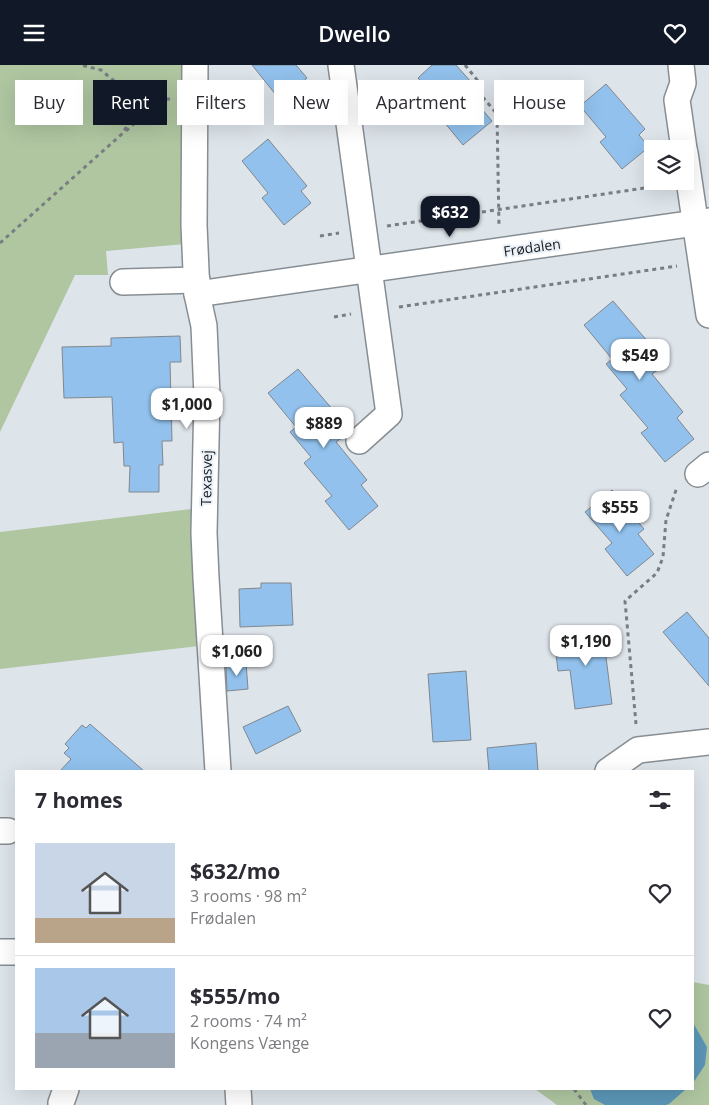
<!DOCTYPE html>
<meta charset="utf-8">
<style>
body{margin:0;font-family:"Open Sans",sans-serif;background:#f2f2f3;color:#2b2b33;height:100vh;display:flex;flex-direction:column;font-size:19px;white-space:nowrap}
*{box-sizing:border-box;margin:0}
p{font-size:16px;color:#7c7c81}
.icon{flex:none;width:28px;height:28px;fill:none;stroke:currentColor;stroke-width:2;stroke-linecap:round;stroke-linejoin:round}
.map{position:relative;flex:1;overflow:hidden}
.side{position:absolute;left:15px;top:705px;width:679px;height:320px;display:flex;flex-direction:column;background:#fff;border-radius:0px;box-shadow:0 5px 20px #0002}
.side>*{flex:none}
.banner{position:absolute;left:15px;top:15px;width:680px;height:45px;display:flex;gap:10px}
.tools{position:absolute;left:644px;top:75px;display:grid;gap:10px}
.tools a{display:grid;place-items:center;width:50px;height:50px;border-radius:0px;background:#fff;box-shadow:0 5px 20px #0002;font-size:25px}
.price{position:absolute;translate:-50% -42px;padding:0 11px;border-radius:10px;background:#fff;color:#222;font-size:16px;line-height:32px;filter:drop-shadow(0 1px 2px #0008)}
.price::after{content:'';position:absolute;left:50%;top:30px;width:15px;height:11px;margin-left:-8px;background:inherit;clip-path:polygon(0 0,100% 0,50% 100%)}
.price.active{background:#111827;color:#fff}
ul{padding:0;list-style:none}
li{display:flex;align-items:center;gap:15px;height:125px;padding:0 20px}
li+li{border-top:1px solid #e1e1e2}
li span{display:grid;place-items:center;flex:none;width:140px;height:100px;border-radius:0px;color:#555}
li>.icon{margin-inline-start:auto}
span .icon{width:60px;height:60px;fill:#fffc;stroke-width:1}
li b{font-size:21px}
h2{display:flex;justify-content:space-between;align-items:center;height:60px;padding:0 20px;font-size:21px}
.tag{padding:0 18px;border-radius:0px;background:#fff;box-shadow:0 5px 20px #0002;font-size:18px;line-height:45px}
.tag.active{background:#111827;color:#fff}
header{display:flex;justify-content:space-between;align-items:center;height:65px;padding:0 20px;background:#111827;color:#fff;font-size:22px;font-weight:600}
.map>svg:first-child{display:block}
.green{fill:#afc6a1}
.water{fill:#5b96b7}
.building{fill:#91c1ec;stroke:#81878d}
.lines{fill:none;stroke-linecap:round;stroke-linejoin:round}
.minor-casing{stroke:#878e93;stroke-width:28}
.path{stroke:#797e82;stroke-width:3;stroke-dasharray:4 4;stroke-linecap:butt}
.minor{stroke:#fff;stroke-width:25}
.labels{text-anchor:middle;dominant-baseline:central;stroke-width:4;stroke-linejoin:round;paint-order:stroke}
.street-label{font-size:14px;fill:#171a1c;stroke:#eaf1f8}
</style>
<header><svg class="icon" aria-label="menu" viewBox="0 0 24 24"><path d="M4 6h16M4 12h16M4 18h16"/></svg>Dwello<svg class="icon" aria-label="heart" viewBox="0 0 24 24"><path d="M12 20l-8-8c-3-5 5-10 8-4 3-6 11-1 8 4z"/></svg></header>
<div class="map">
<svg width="709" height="1040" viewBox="0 0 709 1040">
<rect width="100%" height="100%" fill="#dde4ea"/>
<!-- green -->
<g class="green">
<polygon points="0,0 183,0 185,179 106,186 108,210 75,210 0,367"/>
<polygon points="191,444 199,581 0,604 0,467"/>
<polygon points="693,917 709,920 709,1040 557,1040 535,1024 692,1024"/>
</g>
<!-- water -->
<g class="water">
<polygon points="692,956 707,982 705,1000 693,1018"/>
<polygon points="590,1024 686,1024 669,1039 666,1040 605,1040 594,1034"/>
</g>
<!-- building -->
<g class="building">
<polygon points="252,0 296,0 307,13 280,35"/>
<polygon points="432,0 456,0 471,17 464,23 492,56 463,80 439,51 446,46 418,13"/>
<polygon points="606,19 645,64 639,70 649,82 622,104 600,77 606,72 580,41"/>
<polygon points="268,74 307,121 301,126 311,138 284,160 262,133 268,128 242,96"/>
<polygon points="613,236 649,278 642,283 659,304 652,309 683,347 677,353 694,374 665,397 641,368 648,363 620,330 627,324 606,299 612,294 584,260"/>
<polygon points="180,271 181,297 170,297 172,376 162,376 163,400 159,400 159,427 129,427 130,401 124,401 123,377 114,378 112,332 64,333 62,282 111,281 111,273"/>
<polygon points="298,304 333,345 326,351 343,372 336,377 367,415 361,420 378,441 349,465 325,436 332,431 304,398 311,392 290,367 296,362 268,328"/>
<polygon points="612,425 644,464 638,469 654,489 627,511 605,484 612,478 585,447"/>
<polygon points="261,518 291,518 293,560 240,562 239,524 261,523"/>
<polygon points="687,547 709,573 709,621 663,567"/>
<polygon points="602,561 612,639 575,644 570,605 558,606 555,580 567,579 565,566"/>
<polygon points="246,597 248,624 227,626 226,599"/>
<polygon points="466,606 471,675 433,677 428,609"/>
<polygon points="288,641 301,666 256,689 243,662"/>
<polygon points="90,659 144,706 60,706 71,694 64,688 69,683 65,679 82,660 86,663"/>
<polygon points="536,678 538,706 489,706 487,683"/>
</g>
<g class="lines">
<!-- minor casing -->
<g class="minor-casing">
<g id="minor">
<polyline points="195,0 194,160 197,229 204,261 207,331 204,468 206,513 218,706"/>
<polyline points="341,0 389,349 359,376"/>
<polyline points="681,0 683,18 677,35 684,84"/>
<polyline points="685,88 709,250"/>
<polyline points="123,217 197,215"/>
<polyline points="197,229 709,156"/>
<polyline points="698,409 709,400"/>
<polyline points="608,706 638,685 709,677"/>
<polyline points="0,766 8,766"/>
<polyline points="0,887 16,887"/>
<polyline points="238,1024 239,1040"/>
<polyline points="61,1038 66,1024"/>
</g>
</g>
<!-- path -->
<g class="path">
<polyline points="465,0 478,16 475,23 497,49 499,161"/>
<polyline points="121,21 162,34 170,34"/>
<polyline points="126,66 162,34"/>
<polyline points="387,161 665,120"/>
<polyline points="320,171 339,168"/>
<polyline points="0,178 123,68 131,53 129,36 120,21 101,5 81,0"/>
<polyline points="399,242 677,201"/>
<polyline points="334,252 351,249"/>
<polyline points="636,659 625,536 657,508 663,492 666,455 677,422"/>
<polyline points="574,1024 586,1040"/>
</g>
<!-- minor -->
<use href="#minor" class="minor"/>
</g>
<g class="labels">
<!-- street labels -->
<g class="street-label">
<text transform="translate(532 182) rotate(-8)">Frødalen</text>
<text transform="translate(206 413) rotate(-89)">Texasvej</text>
</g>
</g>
</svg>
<div class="tools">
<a><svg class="icon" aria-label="layers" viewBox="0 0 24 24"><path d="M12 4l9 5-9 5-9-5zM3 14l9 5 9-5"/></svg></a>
</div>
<b class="price active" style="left:450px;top:173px">$632</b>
<b class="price" style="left:640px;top:316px">$549</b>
<b class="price" style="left:187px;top:365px">$1,000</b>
<b class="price" style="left:324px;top:384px">$889</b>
<b class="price" style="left:620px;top:468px">$555</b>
<b class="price" style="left:586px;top:602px">$1,190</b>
<b class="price" style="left:237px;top:612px">$1,060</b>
<div class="banner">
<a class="tag">Buy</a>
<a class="tag active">Rent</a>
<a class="tag">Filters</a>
<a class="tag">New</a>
<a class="tag">Apartment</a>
<a class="tag">House</a>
</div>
<section class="side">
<h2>7 homes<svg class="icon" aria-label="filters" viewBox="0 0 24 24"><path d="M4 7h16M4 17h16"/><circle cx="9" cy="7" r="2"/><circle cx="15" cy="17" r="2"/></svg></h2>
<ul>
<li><span style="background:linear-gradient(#c9d6e8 75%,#b9a48a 0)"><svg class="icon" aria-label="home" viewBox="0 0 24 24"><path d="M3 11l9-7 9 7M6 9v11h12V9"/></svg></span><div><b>$632/mo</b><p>3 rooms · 98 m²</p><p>Frødalen</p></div><svg class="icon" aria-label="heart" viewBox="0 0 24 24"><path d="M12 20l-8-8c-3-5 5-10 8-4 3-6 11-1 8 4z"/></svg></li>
<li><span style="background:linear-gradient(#a9c7e8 65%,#9aa5b1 0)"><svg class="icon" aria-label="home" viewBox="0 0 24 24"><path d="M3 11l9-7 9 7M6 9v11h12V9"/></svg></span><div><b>$555/mo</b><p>2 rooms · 74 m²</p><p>Kongens Vænge</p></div><svg class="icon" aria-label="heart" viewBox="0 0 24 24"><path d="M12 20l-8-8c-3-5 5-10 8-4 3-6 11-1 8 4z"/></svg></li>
</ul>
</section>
</div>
